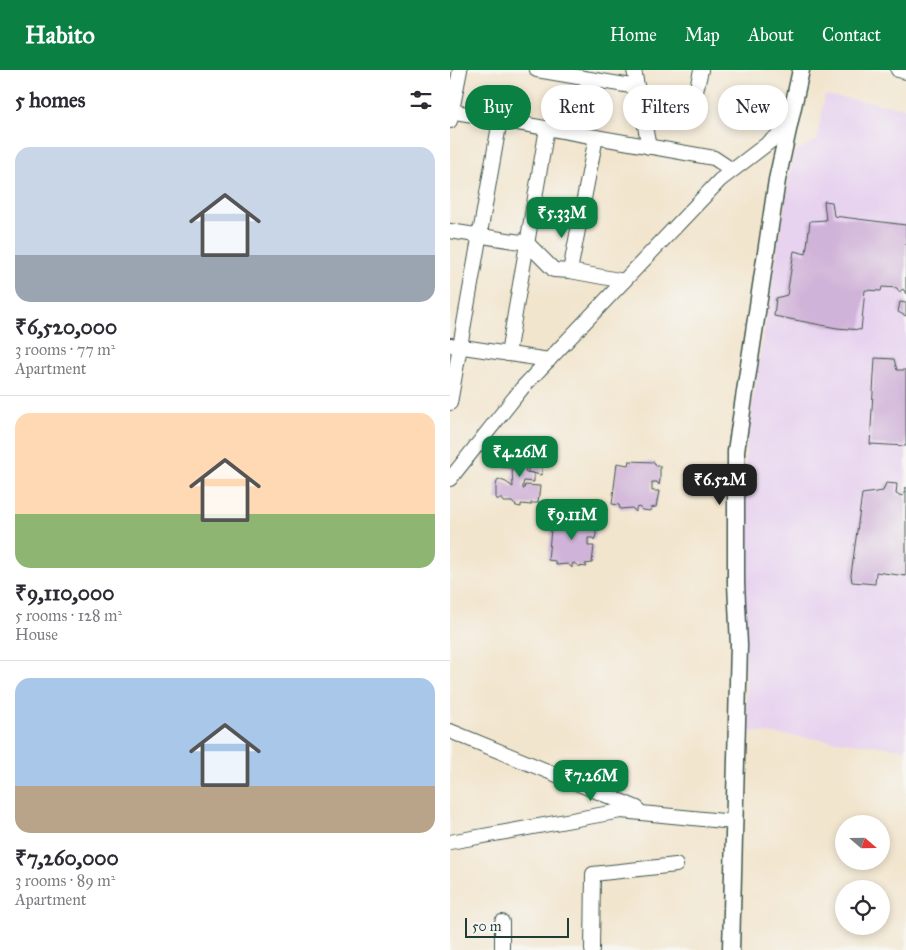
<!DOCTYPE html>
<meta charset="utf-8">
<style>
body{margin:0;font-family:"IM FELL Great Primer",serif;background:#f7f7f7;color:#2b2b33;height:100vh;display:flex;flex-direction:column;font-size:19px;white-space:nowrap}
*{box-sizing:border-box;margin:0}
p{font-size:16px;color:#7c7c81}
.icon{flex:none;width:28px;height:28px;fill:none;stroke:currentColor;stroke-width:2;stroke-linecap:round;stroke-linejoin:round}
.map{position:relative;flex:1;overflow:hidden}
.details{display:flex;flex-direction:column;background:#fff;width:450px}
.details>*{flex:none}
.hud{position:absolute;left:15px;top:15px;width:365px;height:45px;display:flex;gap:10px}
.needle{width:32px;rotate:110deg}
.controls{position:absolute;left:385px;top:745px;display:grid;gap:10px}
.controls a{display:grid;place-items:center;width:55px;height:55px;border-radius:50%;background:#fff;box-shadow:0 2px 8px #0003;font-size:25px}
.scale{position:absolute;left:15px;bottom:12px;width:104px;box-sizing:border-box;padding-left:5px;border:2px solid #1f3d34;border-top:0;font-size:14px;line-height:18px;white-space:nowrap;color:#1f3d34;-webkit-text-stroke:4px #f6f6f2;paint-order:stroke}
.price{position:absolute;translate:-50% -42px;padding:0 11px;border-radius:10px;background:#0b8043;color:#fff;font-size:16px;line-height:32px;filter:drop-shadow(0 1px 2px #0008)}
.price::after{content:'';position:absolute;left:50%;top:30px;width:15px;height:11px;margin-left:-8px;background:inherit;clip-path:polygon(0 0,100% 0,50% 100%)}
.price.selected{background:#222;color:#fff}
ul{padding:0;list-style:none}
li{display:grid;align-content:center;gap:10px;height:265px;padding:0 15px}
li+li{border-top:1px solid #e1e1e2}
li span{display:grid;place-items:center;height:155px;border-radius:15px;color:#555}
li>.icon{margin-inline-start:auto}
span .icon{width:90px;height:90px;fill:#fffc;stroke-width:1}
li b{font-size:21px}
h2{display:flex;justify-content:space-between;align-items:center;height:60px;padding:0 15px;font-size:21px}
.tag{padding:0 18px;border-radius:22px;background:#fff;box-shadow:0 2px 8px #0003;font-size:18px;line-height:45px}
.tag.selected{background:#0b8043;color:#fff}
header{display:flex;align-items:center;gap:30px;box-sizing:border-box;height:70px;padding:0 25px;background:#0b8043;color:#fff}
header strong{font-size:24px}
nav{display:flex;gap:28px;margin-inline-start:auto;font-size:18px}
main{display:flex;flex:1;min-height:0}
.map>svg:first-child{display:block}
.built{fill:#e7d2ef}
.building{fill:#d0b3d8}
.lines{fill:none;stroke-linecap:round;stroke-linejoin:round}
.minor-casing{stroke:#3f564b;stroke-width:16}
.tertiary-casing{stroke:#3f564b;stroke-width:19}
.minor{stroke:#fff;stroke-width:14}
.tertiary{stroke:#fff;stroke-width:16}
</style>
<header>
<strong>Habito</strong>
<nav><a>Home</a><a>Map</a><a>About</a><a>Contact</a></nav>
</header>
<main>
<section class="details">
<h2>5 homes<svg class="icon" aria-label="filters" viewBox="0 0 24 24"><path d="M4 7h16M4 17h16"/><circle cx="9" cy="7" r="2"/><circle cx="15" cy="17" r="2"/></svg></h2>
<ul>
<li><span style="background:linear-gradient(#c9d6e8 70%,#9aa5b1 0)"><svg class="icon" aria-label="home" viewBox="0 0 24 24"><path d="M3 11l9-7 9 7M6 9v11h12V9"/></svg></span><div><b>₹6,520,000</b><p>3 rooms · 77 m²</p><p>Apartment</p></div></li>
<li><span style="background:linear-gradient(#ffd9b3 65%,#8fb573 0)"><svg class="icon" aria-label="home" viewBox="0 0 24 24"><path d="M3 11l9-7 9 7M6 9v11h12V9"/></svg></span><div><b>₹9,110,000</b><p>5 rooms · 128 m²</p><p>House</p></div></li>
<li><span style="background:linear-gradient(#a9c7e8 70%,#b9a48a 0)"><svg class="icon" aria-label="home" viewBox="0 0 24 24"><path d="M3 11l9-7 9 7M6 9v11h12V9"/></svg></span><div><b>₹7,260,000</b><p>3 rooms · 89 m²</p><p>Apartment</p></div></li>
</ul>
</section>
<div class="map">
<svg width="456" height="880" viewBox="0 0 456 880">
<rect width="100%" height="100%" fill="#f6f6f2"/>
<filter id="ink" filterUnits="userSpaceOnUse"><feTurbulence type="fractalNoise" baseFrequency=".02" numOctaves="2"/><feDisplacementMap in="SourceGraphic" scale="10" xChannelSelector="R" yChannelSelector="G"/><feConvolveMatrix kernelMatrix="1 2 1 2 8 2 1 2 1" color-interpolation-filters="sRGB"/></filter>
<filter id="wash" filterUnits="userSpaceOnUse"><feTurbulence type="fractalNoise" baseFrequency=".0096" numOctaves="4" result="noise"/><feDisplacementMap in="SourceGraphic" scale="20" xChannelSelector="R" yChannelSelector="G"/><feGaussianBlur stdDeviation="1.12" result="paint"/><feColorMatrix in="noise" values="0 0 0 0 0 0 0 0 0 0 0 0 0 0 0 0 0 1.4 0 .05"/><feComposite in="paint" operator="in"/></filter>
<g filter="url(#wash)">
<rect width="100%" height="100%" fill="#f2e5ce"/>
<!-- built -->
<polygon class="built" points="375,25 456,38 456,679 298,661 291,479 297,367 343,83 367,70"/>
<g id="blocks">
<!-- building -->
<g class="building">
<polygon points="374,131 382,132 384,146 456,155 456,224 453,219 449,222 447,218 432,217 431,221 415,220 411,260 387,258 324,246 326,228 337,225 344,181 356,184 360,151 376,150"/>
<polygon points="450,232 456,233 456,246 448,242"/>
<polygon points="425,288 444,289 447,300 456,300 456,376 420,374"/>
<polygon points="58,380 88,383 88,386 94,387 91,405 78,402 78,398 76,398 75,402 84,403 84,412 74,411 73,414 73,419 74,419 75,415 90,416 88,433 81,433 81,435 71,434 71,437 66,436 62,432 53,432 52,429 46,429 46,415 48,409 56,412 63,417 62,398 51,397 52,382 57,382"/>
<polygon points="179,391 204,392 206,396 210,396 210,410 209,415 207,412 202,412 202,421 209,421 206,437 200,438 201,441 192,440 189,437 186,438 186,442 182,438 170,439 169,435 162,434 167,393 178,395"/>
<polygon points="436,413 447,414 446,424 453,426 456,417 456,506 426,502 425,514 402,512 401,505 412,424 433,421"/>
<polygon points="114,446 140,448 141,451 146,451 146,465 144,471 143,468 138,468 138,476 144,476 142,493 135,494 137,497 128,496 124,493 122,494 122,498 118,494 106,495 105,491 98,490 102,449 114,450"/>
</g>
</g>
</g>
<g filter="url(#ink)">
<use href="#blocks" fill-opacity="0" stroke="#3f564b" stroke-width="1"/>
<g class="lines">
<!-- minor casing -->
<g class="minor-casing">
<g id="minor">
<polyline points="87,0 187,17"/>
<polyline points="184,0 199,77"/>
<polyline points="448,0 456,2"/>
<polyline points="244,30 251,0"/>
<polyline points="0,41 264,88 282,100"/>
<polyline points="0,51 10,0"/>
<polyline points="146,67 120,201 174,211"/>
<polyline points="0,161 77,173 104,200 120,201"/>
<polyline points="0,275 99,290"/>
<polyline points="58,284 97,58"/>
<polyline points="0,333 50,50"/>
<polyline points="0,409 73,317 270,110 339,57"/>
<polyline points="0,661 187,738"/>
<polyline points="0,772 171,741 284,752"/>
<polyline points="52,880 52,852"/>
<polyline points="142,880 143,804 226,795"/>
</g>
</g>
<!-- tertiary casing -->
<g class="tertiary-casing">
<polyline id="tertiary" points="281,880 289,575 286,513 286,381 327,110 351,0"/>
</g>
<!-- minor -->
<use href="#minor" class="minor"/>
<!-- tertiary -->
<use href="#tertiary" class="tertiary"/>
</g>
</g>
</svg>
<div class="controls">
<a><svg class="needle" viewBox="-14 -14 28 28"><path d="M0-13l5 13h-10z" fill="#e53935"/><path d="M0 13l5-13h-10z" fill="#7c7c81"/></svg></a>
<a><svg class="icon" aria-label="locate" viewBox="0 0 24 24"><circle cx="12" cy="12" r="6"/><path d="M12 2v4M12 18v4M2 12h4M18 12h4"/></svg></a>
</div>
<div class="scale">50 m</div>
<b class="price" style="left:112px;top:169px">₹5.33M</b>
<b class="price" style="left:70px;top:408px">₹4.26M</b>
<b class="price selected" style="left:270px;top:436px">₹6.52M</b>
<b class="price" style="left:122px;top:471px">₹9.11M</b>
<b class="price" style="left:141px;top:732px">₹7.26M</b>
<div class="hud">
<a class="tag selected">Buy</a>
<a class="tag">Rent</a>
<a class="tag">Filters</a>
<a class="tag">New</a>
</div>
</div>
</main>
